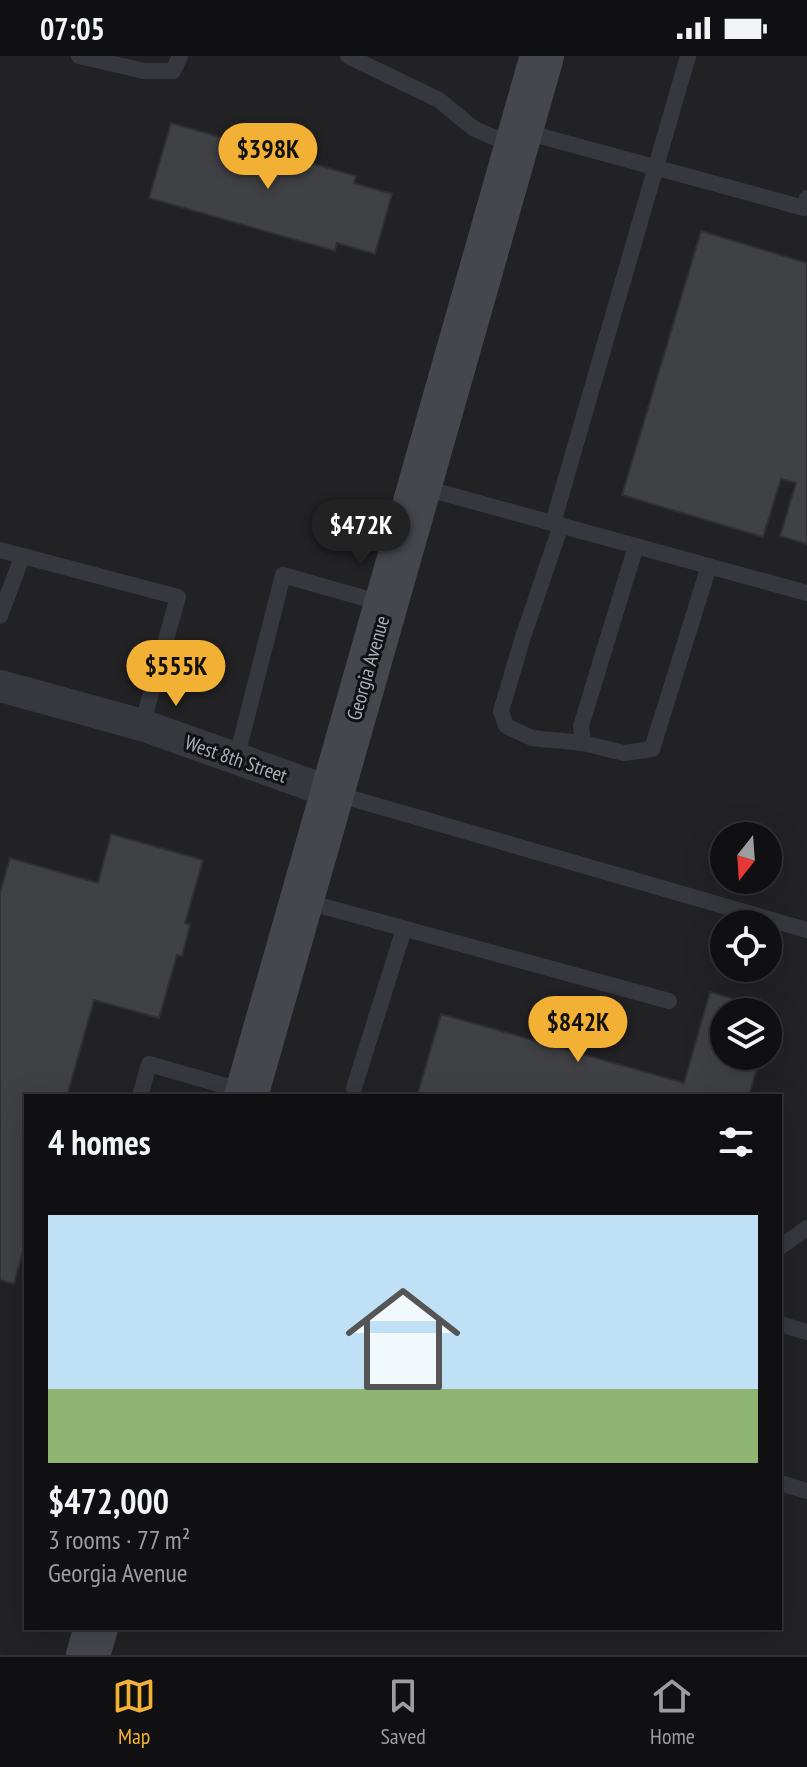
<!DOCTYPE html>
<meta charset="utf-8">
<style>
body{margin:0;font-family:"PT Sans Narrow",sans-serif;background:#1e1e20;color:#f1f3f6;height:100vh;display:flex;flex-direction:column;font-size:30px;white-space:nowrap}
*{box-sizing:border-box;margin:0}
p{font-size:26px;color:#9c9d9f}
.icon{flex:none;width:44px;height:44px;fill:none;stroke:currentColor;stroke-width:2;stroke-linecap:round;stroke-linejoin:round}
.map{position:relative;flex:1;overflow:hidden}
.panel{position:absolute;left:24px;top:1038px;width:758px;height:536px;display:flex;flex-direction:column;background:#101012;border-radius:0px;box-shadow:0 8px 32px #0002,0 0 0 2px #303032}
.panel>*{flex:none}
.needle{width:52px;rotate:197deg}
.controls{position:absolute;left:710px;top:766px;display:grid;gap:16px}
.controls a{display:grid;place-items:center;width:72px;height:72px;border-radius:50%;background:#101012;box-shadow:0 8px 32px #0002,0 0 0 2px #303032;font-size:40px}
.price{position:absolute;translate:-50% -68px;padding:0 18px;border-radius:28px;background:#f2b134;color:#111;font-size:26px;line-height:52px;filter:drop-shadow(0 2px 4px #0008)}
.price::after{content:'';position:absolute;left:50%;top:48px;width:24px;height:18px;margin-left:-12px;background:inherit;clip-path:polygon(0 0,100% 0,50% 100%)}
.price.active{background:#222;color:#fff}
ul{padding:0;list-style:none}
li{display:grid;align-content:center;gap:16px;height:424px;padding:0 24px}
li+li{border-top:2px solid #303032}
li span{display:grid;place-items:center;height:248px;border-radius:0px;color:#555}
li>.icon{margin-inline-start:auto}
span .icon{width:144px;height:144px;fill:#fffc;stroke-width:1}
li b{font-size:34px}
h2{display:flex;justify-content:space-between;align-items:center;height:96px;padding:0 24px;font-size:34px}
.status{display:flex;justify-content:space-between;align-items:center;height:56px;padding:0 40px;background:#101012;direction:ltr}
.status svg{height:22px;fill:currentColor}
.tabs{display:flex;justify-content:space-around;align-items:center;height:112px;border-top:2px solid #303032;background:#101012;font-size:22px;color:#9c9d9f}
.tabs a{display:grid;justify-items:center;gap:4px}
.tabs .active{color:#f2b134}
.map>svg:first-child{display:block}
.built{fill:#222225;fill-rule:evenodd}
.building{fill:#404145;stroke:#303034;stroke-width:2}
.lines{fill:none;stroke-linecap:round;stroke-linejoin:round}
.lane{stroke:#37383d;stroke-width:16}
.street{stroke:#37383d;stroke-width:32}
.secondary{stroke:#45474d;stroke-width:44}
.labels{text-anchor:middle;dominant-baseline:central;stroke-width:6;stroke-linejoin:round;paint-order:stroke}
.street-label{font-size:20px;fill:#a8adb8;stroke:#111113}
</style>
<div class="status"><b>07:05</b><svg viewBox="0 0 49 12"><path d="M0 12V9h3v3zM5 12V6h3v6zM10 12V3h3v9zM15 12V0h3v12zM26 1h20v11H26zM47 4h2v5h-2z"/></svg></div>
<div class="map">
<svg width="807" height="1599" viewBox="0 0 807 1599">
<rect width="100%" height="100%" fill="#161618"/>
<!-- built -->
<path class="built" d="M0,0H807V1599H0ZM724,780H768V824H724ZM724,868H768V912H724ZM724,956H768V1000H724ZM26,1040H780V1572H26Z"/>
<!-- building -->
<g class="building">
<polygon points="171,67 356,120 354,127 392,138 375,198 337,187 335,195 149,142"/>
<polygon points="701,175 807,207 807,488 780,480 796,427 781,423 763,481 622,439"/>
<polygon points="111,778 203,804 185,867 190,869 182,900 177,899 159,962 94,944 67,1040 26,1040 26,1184 14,1228 0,1224 0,837 10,802 98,827"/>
<polygon points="710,936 773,954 768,972 768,956 724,956 724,1000 760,1000 749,1040 417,1040 441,958 684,1027"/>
</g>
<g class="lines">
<!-- lane -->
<g class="lane">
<polyline points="79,0 144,15 173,15 180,0"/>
<polyline points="348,0 439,44 473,72 515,91"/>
<polyline points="522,75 804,152 807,142"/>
<polyline points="421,431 807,537"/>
<polyline points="553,467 688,0"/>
<polyline points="561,469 523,581 501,655 506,670 532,682 583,687"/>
<polyline points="636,490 581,670 583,687 624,697 652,693 709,510"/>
<polyline points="0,494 178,541 142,669"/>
<polyline points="0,560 22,501"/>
<polyline points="236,704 283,519 385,548"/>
<polyline points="333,737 807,874"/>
<polyline points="304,845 669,945"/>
<polyline points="354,1032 404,873"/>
<polyline points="140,1040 149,1008 247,1036"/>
<polyline points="780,1191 807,1172"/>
<polyline points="780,1268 807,1276"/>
<polyline points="780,1427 807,1435"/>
</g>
<!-- street -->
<polyline class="street" points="0,630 142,669 333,737"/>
<!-- secondary -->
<g class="secondary">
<polyline points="246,1040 542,0"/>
<polyline points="88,1599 96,1572"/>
</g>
</g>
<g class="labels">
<!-- street labels -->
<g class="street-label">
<text transform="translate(368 612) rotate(-74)">Georgia Avenue</text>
<text transform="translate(236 703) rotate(19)">West 8th Street</text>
</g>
</g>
</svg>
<div class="controls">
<a><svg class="needle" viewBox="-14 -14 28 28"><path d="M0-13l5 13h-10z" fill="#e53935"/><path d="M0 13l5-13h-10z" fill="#9c9d9f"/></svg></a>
<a><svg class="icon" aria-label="locate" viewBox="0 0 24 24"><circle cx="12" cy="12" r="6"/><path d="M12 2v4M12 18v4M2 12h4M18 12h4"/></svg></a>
<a><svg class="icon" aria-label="layers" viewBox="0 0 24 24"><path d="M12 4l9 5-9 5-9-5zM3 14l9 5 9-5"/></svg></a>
</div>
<b class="price" style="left:268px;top:135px">$398K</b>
<b class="price active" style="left:361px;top:511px">$472K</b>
<b class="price" style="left:176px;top:652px">$555K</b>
<b class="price" style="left:578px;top:1008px">$842K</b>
<section class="panel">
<h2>4 homes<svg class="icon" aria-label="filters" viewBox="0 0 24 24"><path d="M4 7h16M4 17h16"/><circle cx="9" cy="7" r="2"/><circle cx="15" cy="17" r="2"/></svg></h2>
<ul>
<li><span style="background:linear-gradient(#bfe0f5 70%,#8fb573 0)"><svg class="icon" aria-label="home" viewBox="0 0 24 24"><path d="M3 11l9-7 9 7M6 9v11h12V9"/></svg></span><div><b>$472,000</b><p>3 rooms · 77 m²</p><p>Georgia Avenue</p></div></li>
</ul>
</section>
</div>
<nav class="tabs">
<a class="active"><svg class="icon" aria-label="map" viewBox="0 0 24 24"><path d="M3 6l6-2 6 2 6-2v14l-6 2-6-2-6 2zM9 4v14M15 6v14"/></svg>Map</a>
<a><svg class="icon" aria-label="saved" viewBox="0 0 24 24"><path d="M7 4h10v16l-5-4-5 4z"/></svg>Saved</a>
<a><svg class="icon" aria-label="home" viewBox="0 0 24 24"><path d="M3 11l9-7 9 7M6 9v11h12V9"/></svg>Home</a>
</nav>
